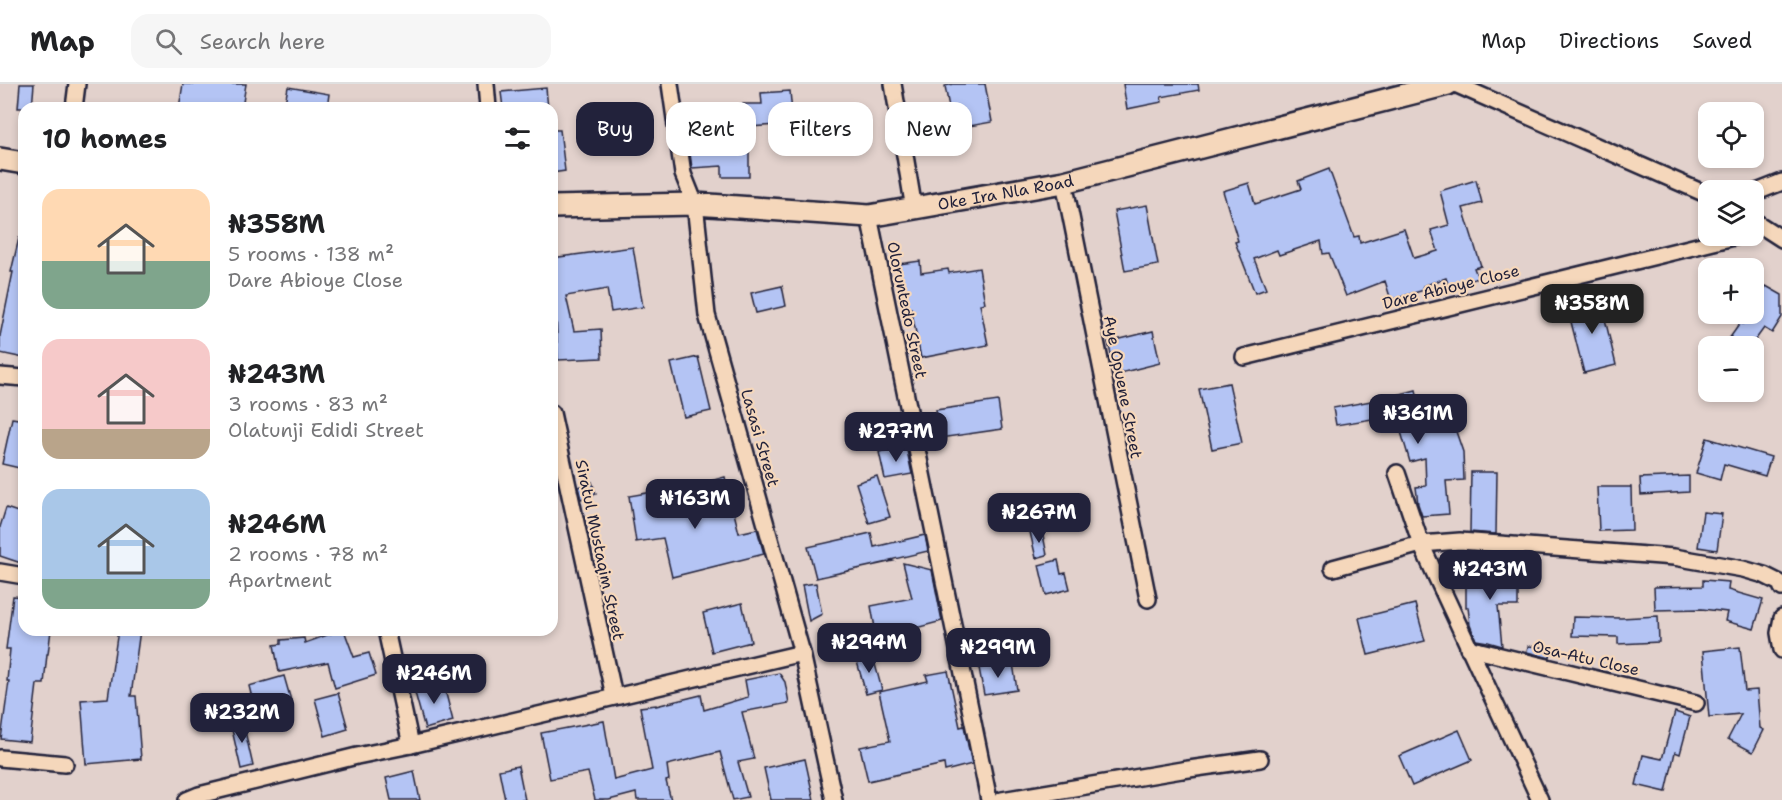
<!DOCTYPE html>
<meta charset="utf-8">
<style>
body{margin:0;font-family:"Shantell Sans",sans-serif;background:#f6f6f6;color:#202124;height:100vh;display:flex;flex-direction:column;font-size:22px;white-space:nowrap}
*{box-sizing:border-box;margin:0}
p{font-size:20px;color:#757577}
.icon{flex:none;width:33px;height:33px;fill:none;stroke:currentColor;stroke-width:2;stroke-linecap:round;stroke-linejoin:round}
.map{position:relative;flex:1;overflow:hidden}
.drawer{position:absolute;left:18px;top:18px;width:540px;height:534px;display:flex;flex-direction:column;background:#fff;border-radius:18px;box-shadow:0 3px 9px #0003}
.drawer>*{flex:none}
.banner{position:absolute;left:576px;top:18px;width:570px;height:54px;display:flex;gap:12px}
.tools{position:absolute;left:1698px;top:18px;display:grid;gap:12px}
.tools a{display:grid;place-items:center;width:66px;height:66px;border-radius:12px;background:#fff;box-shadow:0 3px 9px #0003;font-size:30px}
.price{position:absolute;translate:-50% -51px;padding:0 14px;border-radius:12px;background:#22223b;color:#fff;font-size:20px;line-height:39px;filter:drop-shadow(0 2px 3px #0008)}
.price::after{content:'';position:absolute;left:50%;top:36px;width:18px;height:14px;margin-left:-9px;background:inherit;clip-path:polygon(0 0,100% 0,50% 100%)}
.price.on{background:#222;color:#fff}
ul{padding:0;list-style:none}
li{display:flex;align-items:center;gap:18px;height:150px;padding:0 24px}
li span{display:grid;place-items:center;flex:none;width:168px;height:120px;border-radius:18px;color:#555}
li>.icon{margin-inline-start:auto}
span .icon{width:72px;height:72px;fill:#fffc;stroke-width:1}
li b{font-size:26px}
h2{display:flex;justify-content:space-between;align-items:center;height:72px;padding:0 24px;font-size:26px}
.chip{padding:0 21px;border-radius:18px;background:#fff;box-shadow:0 3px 9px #0003;font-size:21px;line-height:54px}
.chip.on{background:#22223b;color:#fff}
header{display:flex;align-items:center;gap:36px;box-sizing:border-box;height:84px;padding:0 30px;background:#fff;border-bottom:2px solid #e0e0e0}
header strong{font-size:28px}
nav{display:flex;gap:33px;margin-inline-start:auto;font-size:21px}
.search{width:420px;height:54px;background:#f6f6f6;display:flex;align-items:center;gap:15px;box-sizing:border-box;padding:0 21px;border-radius:18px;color:#757577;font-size:22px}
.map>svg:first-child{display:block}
.building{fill:#b4c4f4;stroke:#22223b;stroke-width:1.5}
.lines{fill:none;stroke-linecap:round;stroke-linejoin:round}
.street-casing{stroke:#22223b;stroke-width:20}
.secondary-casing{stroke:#22223b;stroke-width:26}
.street{stroke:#f5d7bb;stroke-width:15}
.secondary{stroke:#f5d7bb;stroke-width:21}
.labels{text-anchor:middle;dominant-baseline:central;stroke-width:4.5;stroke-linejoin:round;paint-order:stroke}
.street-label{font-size:16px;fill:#22223b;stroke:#f5d7bb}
</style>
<header>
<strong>Map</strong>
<div class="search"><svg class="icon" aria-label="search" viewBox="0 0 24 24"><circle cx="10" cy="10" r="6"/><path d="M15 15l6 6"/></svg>Search here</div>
<nav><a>Map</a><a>Directions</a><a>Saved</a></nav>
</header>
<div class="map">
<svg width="1782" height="716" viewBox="0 0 1782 716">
<rect width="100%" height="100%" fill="#e2d1cc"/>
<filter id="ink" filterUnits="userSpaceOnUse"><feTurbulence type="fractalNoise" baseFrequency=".0167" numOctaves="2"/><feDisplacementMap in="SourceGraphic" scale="12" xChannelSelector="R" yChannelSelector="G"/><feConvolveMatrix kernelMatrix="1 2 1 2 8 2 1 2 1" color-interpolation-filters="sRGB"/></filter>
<g filter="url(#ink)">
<!-- building -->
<g class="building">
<polygon points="20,0 34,0 32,24 18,24"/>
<polygon points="183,0 246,0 242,24 179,24"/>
<polygon points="953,0 985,0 992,38 953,45 945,2"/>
<polygon points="1123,0 1198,0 1199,6 1161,13 1162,18 1127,25"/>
<polygon points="288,3 329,10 327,24 284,24"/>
<polygon points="546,4 548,24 503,24 501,8"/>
<polygon points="790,7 793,40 749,43 749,93 722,93 722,82 692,84 684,26 723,22 723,20 762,20 761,9"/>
<polygon points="552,46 560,46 565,87 552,89"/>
<polygon points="1329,85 1354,153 1359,152 1360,159 1404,145 1414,174 1438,167 1431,146 1449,141 1440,107 1476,96 1482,119 1463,124 1481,182 1474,184 1478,194 1449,203 1446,194 1423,202 1424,206 1391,216 1385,197 1346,212 1329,169 1323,170 1321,157 1279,171 1277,166 1254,175 1266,205 1255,209 1235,158 1238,157 1223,107 1249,99 1255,120 1301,105 1298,97"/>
<polygon points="1147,121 1158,181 1125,187 1114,127"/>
<polygon points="19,154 24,154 24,274 0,269 0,252 13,188 11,188"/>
<polygon points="633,163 643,223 611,228 607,205 566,212 574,247 601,245 602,274 558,276 556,231 552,232 552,174"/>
<polygon points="920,177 921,189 948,185 949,189 979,184 985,219 980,220 988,261 921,274 911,224 905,225 899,180"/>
<polygon points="782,202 786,222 756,229 751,209"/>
<polygon points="1766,202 1782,211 1782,233 1772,249 1764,244 1751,262 1724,262 1741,238 1743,240 1749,230 1754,230 1754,222"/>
<polygon points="1600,214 1616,281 1584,289 1567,222"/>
<polygon points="1153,247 1160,279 1116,290 1108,258"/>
<polygon points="698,273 711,327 684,333 671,279"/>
<polygon points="1229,299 1242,359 1212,365 1199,305"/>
<polygon points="1416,306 1425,345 1452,336 1463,368 1464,396 1446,397 1449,430 1422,432 1418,420 1416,403 1426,402 1425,374 1410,378 1396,331 1336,341 1333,324 1382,315"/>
<polygon points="998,317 1002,345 940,354 936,326"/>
<polygon points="12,334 24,336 24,385 2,380"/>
<polygon points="1707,354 1771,373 1765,392 1724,380 1720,396 1696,389"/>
<polygon points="906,362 912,390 885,395 879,368"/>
<polygon points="1471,388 1497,388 1496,450 1470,448"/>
<polygon points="877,392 890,433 869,439 856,399"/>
<polygon points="1689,392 1689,408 1641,411 1640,394"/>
<polygon points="725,393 739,449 757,445 764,470 672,493 663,454 636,458 629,412 653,408 653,414 675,408 680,430 709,423 703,399"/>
<polygon points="592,398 596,410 581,415 578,403"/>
<polygon points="1597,403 1631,403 1632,446 1599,447"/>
<polygon points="6,424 24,430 24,470 21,479 0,472 0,443"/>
<polygon points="1703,428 1722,430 1717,466 1698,463"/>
<polygon points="1042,446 1047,471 1036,474 1030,448"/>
<polygon points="871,449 874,463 925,451 928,467 890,476 893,477 816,494 808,463"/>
<polygon points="1058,476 1061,490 1066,489 1070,505 1046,511 1039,481"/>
<polygon points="903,479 932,486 942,537 912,545 913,553 878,560 871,522 912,514"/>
<polygon points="1470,485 1518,485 1518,522 1498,522 1502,562 1488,558 1476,556 1470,541 1468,523 1466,523 1466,495 1470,494"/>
<polygon points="1703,496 1729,498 1728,506 1763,516 1754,545 1725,537 1727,528 1702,525 1655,526 1654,503 1703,502"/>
<polygon points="816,499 822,530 809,537 802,501"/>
<polygon points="13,512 24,513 24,546 51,546 48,570 47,570 44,600 37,600 30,658 1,655 9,597 7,597 10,565 6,565"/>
<polygon points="742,519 751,558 712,568 703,529"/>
<polygon points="1415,520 1425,557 1368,571 1359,534"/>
<polygon points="1658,532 1659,558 1618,560 1618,553 1572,552 1573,533 1621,534"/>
<polygon points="118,546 140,546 131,612 136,612 141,675 86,680 81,616 108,614"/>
<polygon points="341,546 344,546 354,573 369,569 376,591 335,604 328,578 279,588 274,561 281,560 281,556 304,554 305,559"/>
<polygon points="1528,562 1551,564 1550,574 1527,568"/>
<polygon points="1740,563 1745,607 1757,606 1760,644 1764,646 1753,668 1728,655 1741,630 1709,633 1703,567"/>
<polygon points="872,569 882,606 866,610 856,574"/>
<polygon points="1013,579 1017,606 984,611 979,584"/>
<polygon points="948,587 960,643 964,642 972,680 945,687 944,680 868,697 860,663 890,657 879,608 928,597 926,591"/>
<polygon points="779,589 785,598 789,619 742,628 754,675 738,678 748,713 733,716 720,668 667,681 669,696 666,697 671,716 637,716 636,709 609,716 595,716 588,688 550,695 541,649 604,637 614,696 652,686 640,623 656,621 656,622 701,611 704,626 748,613 745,596"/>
<polygon points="284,592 292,620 256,630 249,602"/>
<polygon points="443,598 453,637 425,645 414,605"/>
<polygon points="338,609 348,645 325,652 315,615"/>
<polygon points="1675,628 1690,633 1680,670 1675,668 1666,708 1636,701 1643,671 1662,675"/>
<polygon points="242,634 253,682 241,685 230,637"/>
<polygon points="1459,646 1472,676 1412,702 1399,672"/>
<polygon points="805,675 814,716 771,716 764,684"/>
<polygon points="518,682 525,716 505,716 499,686"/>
<polygon points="414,687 420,716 391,716 386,694"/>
</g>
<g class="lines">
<!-- street casing -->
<g class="street-casing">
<g id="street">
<polyline points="486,0 488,24"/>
<polyline points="670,0 683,90 695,120 707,231 802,569 834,716"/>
<polyline points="893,0 914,125"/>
<polyline points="1455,0 1708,111"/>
<polyline points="74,24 77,0"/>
<polyline points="1064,98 1148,515"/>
<polyline points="1754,109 1782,98"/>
<polyline points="869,132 989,716"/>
<polyline points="1754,137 1782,155"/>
<polyline points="1244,273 1738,152"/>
<polyline points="0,292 24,294"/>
<polyline points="552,329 614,612"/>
<polyline points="1333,484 1421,460 1397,389"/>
<polyline points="0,488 24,492"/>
<polyline points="1782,534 1779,549 1782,566"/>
<polyline points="386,546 411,661"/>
<polyline points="1468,564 1696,619"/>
<polyline points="0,674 65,680"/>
<polyline points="187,716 199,711 357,672 411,661 802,569"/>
<polyline points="1002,716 1182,686 1260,675"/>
<polyline points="1540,716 1421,460 1460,457 1674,473 1743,485 1764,491 1780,499 1782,504"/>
</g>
</g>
<!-- secondary casing -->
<g class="secondary-casing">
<g id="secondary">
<polyline points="0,75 24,79"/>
<path id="s1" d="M552,123L695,120L869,132L1064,98L1448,0"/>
</g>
</g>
<!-- street -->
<use href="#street" class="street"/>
<!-- secondary -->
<use href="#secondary" class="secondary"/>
</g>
</g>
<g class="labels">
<!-- street labels -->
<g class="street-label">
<text stroke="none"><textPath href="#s1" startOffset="456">Oke Ira Nla Road</textPath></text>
<text transform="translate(1451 203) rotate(-14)">Dare Abioye Close</text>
<text transform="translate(907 226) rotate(78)">Oloruntedo Street</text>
<text transform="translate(1123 303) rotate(79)">Aye Opuene Street</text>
<text transform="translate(760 354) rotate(74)">Lasasi Street</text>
<text transform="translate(600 466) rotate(78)">Siratul Mustaqim Street</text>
<text transform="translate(1586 574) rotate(13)">Osa-Atu Close</text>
</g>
</g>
</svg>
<div class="tools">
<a><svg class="icon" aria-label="locate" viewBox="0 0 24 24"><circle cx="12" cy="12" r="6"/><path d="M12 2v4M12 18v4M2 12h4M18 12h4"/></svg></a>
<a><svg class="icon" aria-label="layers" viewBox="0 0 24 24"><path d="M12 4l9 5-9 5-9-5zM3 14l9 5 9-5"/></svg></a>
<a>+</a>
<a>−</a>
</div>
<b class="price on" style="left:1592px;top:251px">₦358M</b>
<b class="price" style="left:1418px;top:361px">₦361M</b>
<b class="price" style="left:896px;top:379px">₦277M</b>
<b class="price" style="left:695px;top:446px">₦163M</b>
<b class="price" style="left:1039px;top:460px">₦267M</b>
<b class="price" style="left:1490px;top:517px">₦243M</b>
<b class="price" style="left:869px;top:590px">₦294M</b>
<b class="price" style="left:998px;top:595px">₦299M</b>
<b class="price" style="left:434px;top:621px">₦246M</b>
<b class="price" style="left:242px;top:660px">₦232M</b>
<div class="banner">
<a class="chip on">Buy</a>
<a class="chip">Rent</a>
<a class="chip">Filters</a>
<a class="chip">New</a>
</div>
<section class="drawer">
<h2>10 homes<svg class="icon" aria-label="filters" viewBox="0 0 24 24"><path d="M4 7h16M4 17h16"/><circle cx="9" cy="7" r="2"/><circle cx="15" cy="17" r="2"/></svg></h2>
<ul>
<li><span style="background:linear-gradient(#ffd9b3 60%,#7fa58c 0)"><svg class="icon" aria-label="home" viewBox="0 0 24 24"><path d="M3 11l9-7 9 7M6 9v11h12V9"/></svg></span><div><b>₦358M</b><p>5 rooms · 138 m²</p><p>Dare Abioye Close</p></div></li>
<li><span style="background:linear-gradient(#f6c9c9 75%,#b9a48a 0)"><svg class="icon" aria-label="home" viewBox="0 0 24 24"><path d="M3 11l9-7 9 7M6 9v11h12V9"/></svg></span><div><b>₦243M</b><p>3 rooms · 83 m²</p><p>Olatunji Edidi Street</p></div></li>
<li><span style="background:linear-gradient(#a9c7e8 75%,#7fa58c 0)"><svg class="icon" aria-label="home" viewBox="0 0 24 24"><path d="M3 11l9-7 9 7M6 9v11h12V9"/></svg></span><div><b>₦246M</b><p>2 rooms · 78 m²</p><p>Apartment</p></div></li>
</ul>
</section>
</div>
